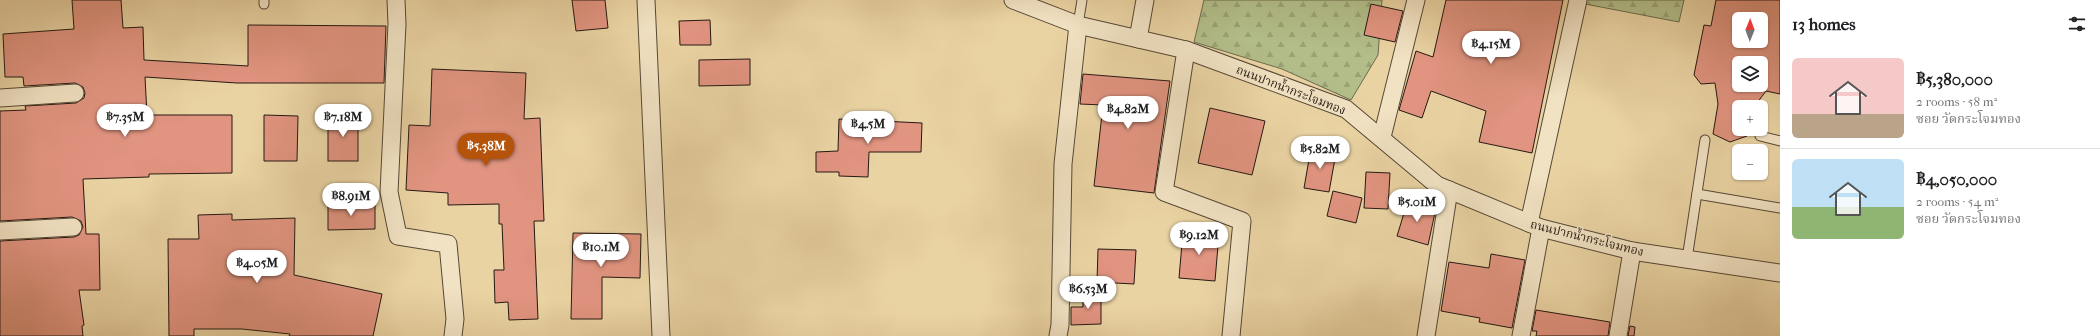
<!DOCTYPE html>
<meta charset="utf-8">
<style>
body{margin:0;font-family:"IM FELL French Canon","Noto Serif Thai",serif;background:#f2f2f2;color:#202124;height:100vh;display:flex;flex-direction:column;font-size:15px;white-space:nowrap}
*{box-sizing:border-box;margin:0}
p{font-size:13px;color:#757577}
.icon{flex:none;width:22px;height:22px;fill:none;stroke:currentColor;stroke-width:2;stroke-linecap:round;stroke-linejoin:round}
.map{position:relative;flex:1;overflow:hidden}
.details{display:flex;flex-direction:column;background:#fff;width:320px}
.details>*{flex:none}
.needle{width:26px;rotate:1deg}
.controls{position:absolute;left:1732px;top:12px;display:grid;gap:8px}
.controls a{display:grid;place-items:center;width:36px;height:36px;border-radius:6px;background:#fff;box-shadow:0 1px 3px #0004;font-size:20px}
.price{position:absolute;translate:-50% -34px;padding:0 9px;border-radius:14px;background:#fff;color:#222;font-size:13px;line-height:26px;filter:drop-shadow(0 1px 2px #0008)}
.price::after{content:'';position:absolute;left:50%;top:24px;width:12px;height:9px;margin-left:-6px;background:inherit;clip-path:polygon(0 0,100% 0,50% 100%)}
.price.on{background:#b45309;color:#fff}
ul{padding:0;list-style:none}
li{display:flex;align-items:center;gap:12px;height:100px;padding:0 12px}
li+li{border-top:1px solid #e0e0e0}
li span{display:grid;place-items:center;flex:none;width:112px;height:80px;border-radius:6px;color:#555}
li>.icon{margin-inline-start:auto}
span .icon{width:48px;height:48px;fill:#fffc;stroke-width:1}
li b{font-size:17px}
h2{display:flex;justify-content:space-between;align-items:center;height:48px;padding:0 12px;font-size:17px}
main{display:flex;flex:1;min-height:0}
.map>svg:first-child{display:block}
.forest{fill:url(#forest-firs);stroke:#6c6b4e}
.building{fill:#e19480;stroke:#251912;fill-rule:evenodd}
.lines{fill:none;stroke-linecap:round;stroke-linejoin:round}
.lane-casing{stroke:#564836;stroke-width:11}
.street-casing{stroke:#564836;stroke-width:19}
.lane{stroke:#f1e2c3;stroke-width:9}
.street{stroke:#f1e2c3;stroke-width:17}
.labels{text-anchor:middle;dominant-baseline:central;stroke-width:3;stroke-linejoin:round;paint-order:stroke}
.street-label{font-size:12px;fill:#251912;stroke:#f1e2c3}
</style>
<main>
<div class="map">
<svg width="1780" height="336" viewBox="0 0 1780 336">
<defs>
<pattern id="forest-firs" width="22" height="20" patternUnits="userSpaceOnUse"><rect width="22" height="20" fill="#b2bd89"/><path d="M5 1l3.5 6h-7zM16 11l3.5 6h-7z" fill="#99a275"/></pattern>
</defs>
<rect width="100%" height="100%" fill="#ead3a3"/>
<filter id="stains"><feTurbulence type="fractalNoise" baseFrequency=".005" numOctaves="4"/><feColorMatrix values="0 0 0 0 .2 0 0 0 0 .09 0 0 0 0 .02 0 0 0 .5 -.17"/></filter>
<radialGradient id="worn" r=".72"><stop offset=".6" stop-color="#630" stop-opacity="0"/><stop offset="1" stop-color="#630" stop-opacity=".3"/></radialGradient>
<!-- forest -->
<g class="forest">
<polygon points="1204,0 1382,0 1378,55 1351,100 1282,69 1194,42"/>
<polygon points="1586,0 1684,0 1679,22 1585,4"/>
</g>
<!-- building -->
<g class="building">
<polygon points="72,0 121,0 123,28 143,27 144,60 248,66 248,25 386,26 384,83 237,83 145,77 147,115 232,115 232,173 149,174 149,177 83,179 86,234 99,234 100,290 79,290 84,325 82,326 83,336 0,336 0,241 74,237 79,235 83,227 81,221 72,217 0,221 0,111 26,110 25,106 76,103 84,98 85,93 83,87 75,83 24,86 23,77 5,77 3,34 74,29"/>
<polygon points="572,0 605,0 608,28 576,31"/>
<polygon points="1446,0 1563,0 1532,153 1479,142 1486,111 1431,91 1422,118 1399,110 1416,51 1433,57"/>
<path d="M1716,0H1780V94L1766,91L1754,107H1739V129H1748L1747,136L1730,142L1713,134L1718,104L1715,83L1701,84L1694,75L1704,25L1711,26ZM1739,19H1761V41H1739ZM1739,63H1761V85H1739Z"/>
<polygon points="1371,4 1403,11 1395,42 1364,35"/>
<polygon points="710,20 711,45 680,45 679,21"/>
<polygon points="750,59 750,85 699,86 699,60"/>
<polygon points="432,69 526,73 524,119 540,118 544,221 534,221 538,319 509,320 508,302 495,303 494,270 504,270 502,224 499,224 499,204 448,205 448,193 406,190 409,125 430,126"/>
<polygon points="1083,74 1170,81 1154,193 1094,186 1103,105 1080,104"/>
<polygon points="1210,108 1265,121 1252,175 1198,163"/>
<polygon points="264,115 298,116 297,161 264,161"/>
<rect x="328" y="116" width="30" height="45"/>
<polygon points="839,119 922,123 921,152 869,152 868,177 839,176 839,172 816,172 816,152 838,151"/>
<polygon points="1311,148 1336,153 1329,192 1304,188"/>
<polygon points="1366,172 1390,173 1388,209 1364,208"/>
<polygon points="1333,191 1362,198 1356,223 1327,216"/>
<polygon points="1408,200 1436,208 1428,245 1397,236"/>
<polygon points="328,204 375,204 375,229 328,230"/>
<polygon points="232,214 232,220 295,218 294,275 382,294 373,336 289,336 290,334 242,329 194,329 194,336 169,336 168,239 199,239 198,215"/>
<polygon points="1183,232 1219,234 1215,281 1179,278"/>
<polygon points="573,233 641,234 640,278 602,277 602,319 571,319"/>
<polygon points="1098,249 1136,250 1134,284 1097,282"/>
<polygon points="1491,254 1525,260 1512,328 1479,322 1480,318 1441,311 1449,262 1489,268"/>
<polygon points="1101,292 1101,324 1071,325 1071,307 1083,307 1083,293"/>
<polygon points="1536,310 1610,322 1608,336 1536,336 1537,331 1532,331"/>
<polygon points="1630,326 1635,327 1634,336 1628,336"/>
</g>
<g class="lines">
<!-- lane casing -->
<g class="lane-casing">
<g id="lane">
<polyline points="264,0 264,4"/>
<polyline points="1078,25 1082,0"/>
<polyline points="1760,136 1780,141"/>
<polyline points="1697,194 1780,208"/>
<polyline points="1687,259 1705,140"/>
</g>
</g>
<!-- street casing -->
<g class="street-casing">
<g id="street">
<polyline points="396,0 397,24 389,192 398,236 448,244 455,319 453,336"/>
<polyline points="646,0 661,336"/>
<polyline points="1013,0 1078,25 1186,50 1346,109 1437,185 1541,228 1632,251 1780,273"/>
<polyline points="1138,39 1145,0"/>
<polyline points="1186,50 1164,192 1242,221 1231,336"/>
<polyline points="0,98 75,93"/>
<polyline points="1382,137 1416,0"/>
<polyline points="1529,223 1578,0"/>
<polyline points="0,231 73,227"/>
<polyline points="1058,336 1060,325 1063,164 1078,25"/>
<polyline points="1426,336 1449,190"/>
<polyline points="1521,336 1541,228"/>
<polyline points="1618,336 1632,251"/>
</g>
</g>
<!-- lane -->
<use href="#lane" class="lane"/>
<!-- street -->
<use href="#street" class="street"/>
</g>
<g class="labels">
<!-- street labels -->
<g class="street-label">
<text transform="translate(1291 90) rotate(21)">ถนนปากน้ำกระโจมทอง</text>
<text transform="translate(1587 238) rotate(14)">ถนนปากน้ำกระโจมทอง</text>
</g>
</g>
<rect width="100%" height="100%" filter="url(#stains)"/>
<rect width="100%" height="100%" fill="url(#worn)"/>
</svg>
<div class="controls">
<a><svg class="needle" viewBox="-14 -14 28 28"><path d="M0-13l5 13h-10z" fill="#e53935"/><path d="M0 13l5-13h-10z" fill="#757577"/></svg></a>
<a><svg class="icon" aria-label="layers" viewBox="0 0 24 24"><path d="M12 4l9 5-9 5-9-5zM3 14l9 5 9-5"/></svg></a>
<a>+</a>
<a>−</a>
</div>
<b class="price" style="left:1491px;top:65px">฿4.15M</b>
<b class="price" style="left:1128px;top:130px">฿4.82M</b>
<b class="price" style="left:125px;top:138px">฿7.35M</b>
<b class="price" style="left:343px;top:138px">฿7.18M</b>
<b class="price" style="left:868px;top:145px">฿4.5M</b>
<b class="price on" style="left:486px;top:167px">฿5.38M</b>
<b class="price" style="left:1320px;top:170px">฿5.82M</b>
<b class="price" style="left:351px;top:217px">฿8.91M</b>
<b class="price" style="left:1417px;top:223px">฿5.01M</b>
<b class="price" style="left:1199px;top:256px">฿9.12M</b>
<b class="price" style="left:601px;top:268px">฿10.1M</b>
<b class="price" style="left:257px;top:284px">฿4.05M</b>
<b class="price" style="left:1088px;top:310px">฿6.53M</b>
</div>
<section class="details">
<h2>13 homes<svg class="icon" aria-label="filters" viewBox="0 0 24 24"><path d="M4 7h16M4 17h16"/><circle cx="9" cy="7" r="2"/><circle cx="15" cy="17" r="2"/></svg></h2>
<ul>
<li><span style="background:linear-gradient(#f6c9c9 70%,#b9a48a 0)"><svg class="icon" aria-label="home" viewBox="0 0 24 24"><path d="M3 11l9-7 9 7M6 9v11h12V9"/></svg></span><div><b>฿5,380,000</b><p>2 rooms · 58 m²</p><p>ซอย วัดกระโจมทอง</p></div></li>
<li><span style="background:linear-gradient(#bfe0f5 60%,#8fb573 0)"><svg class="icon" aria-label="home" viewBox="0 0 24 24"><path d="M3 11l9-7 9 7M6 9v11h12V9"/></svg></span><div><b>฿4,050,000</b><p>2 rooms · 54 m²</p><p>ซอย วัดกระโจมทอง</p></div></li>
</ul>
</section>
</main>
